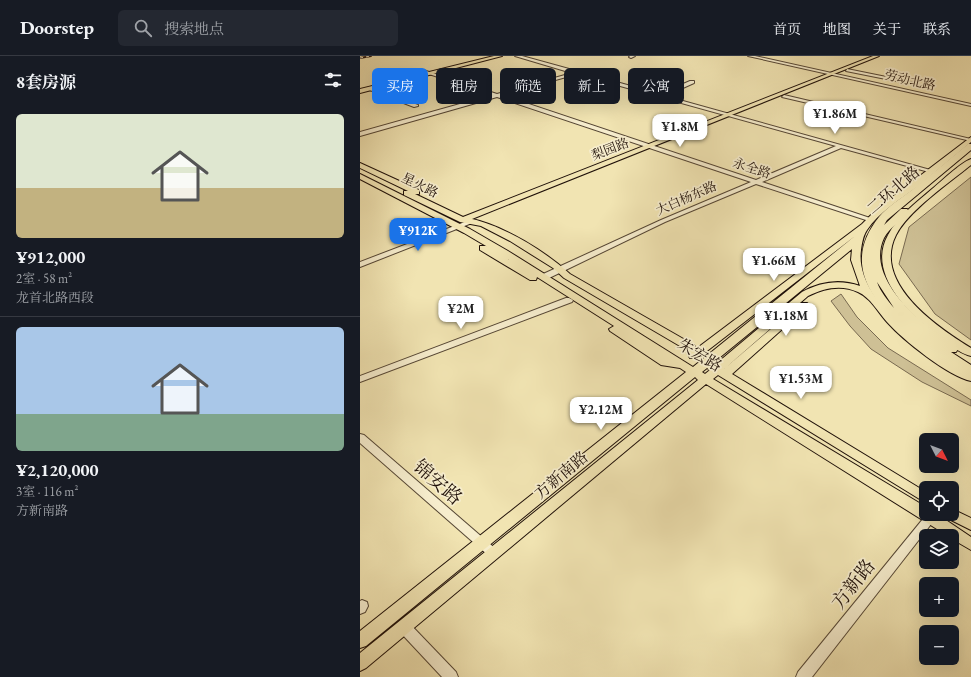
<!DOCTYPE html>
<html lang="zh">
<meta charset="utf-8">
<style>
body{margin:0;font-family:"EB Garamond","Noto Serif SC",serif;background:#242831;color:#f1f3f6;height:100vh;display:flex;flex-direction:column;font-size:15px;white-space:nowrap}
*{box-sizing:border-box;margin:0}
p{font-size:13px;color:#9ea1a6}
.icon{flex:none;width:22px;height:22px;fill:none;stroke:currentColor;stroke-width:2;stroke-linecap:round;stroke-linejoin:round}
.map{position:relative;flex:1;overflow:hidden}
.panel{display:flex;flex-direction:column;background:#171b24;width:360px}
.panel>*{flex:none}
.hud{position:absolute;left:12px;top:12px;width:380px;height:36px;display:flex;gap:8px}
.needle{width:26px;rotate:132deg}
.buttons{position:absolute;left:559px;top:377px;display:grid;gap:8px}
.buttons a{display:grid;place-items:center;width:40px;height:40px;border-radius:6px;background:#171b24;box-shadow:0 4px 16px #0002;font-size:20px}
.price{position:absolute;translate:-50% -34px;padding:0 9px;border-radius:8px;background:#fff;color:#222;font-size:13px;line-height:26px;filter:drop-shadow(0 1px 2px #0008)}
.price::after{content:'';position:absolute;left:50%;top:24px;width:12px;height:9px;margin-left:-6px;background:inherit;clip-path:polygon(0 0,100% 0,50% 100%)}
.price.current{background:#1a73e8;color:#fff}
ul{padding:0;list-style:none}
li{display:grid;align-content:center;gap:8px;height:212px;padding:0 16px}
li+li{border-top:1px solid #363941}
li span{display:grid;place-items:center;height:124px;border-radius:6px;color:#555}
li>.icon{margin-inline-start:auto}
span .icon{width:72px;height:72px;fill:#fffc;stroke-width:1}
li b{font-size:17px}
h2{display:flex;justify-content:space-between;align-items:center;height:48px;padding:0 16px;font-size:17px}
.pill{padding:0 14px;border-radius:6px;background:#171b24;box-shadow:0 4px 16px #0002;font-size:14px;line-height:36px}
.pill.current{background:#1a73e8;color:#fff}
header{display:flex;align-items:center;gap:24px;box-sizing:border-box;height:56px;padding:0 20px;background:#171b24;border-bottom:1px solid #363941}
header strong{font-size:19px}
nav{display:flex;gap:22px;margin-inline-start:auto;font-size:14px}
.search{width:280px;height:36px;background:#242831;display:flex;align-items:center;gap:10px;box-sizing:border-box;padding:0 14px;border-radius:6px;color:#9ea1a6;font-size:15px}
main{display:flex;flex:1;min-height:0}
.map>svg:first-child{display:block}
.green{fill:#cec095;stroke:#786950}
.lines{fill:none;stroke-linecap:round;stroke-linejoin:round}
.minor-casing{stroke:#554634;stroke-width:2}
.major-casing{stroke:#21120a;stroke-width:2}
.highway-casing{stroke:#21120a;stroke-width:2}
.minor{fill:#f6edcd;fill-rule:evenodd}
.major{fill:#f1e4b2;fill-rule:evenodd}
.highway{fill:#f1e4b2;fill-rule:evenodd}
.rail-casing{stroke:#21120a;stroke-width:2}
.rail{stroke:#f6edcd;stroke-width:1;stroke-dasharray:3;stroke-linecap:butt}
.labels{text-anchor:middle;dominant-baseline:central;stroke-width:3.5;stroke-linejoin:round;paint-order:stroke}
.far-street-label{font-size:13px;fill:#21120a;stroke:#f6edcd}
.street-label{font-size:16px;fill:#21120a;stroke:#f6edcd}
.near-street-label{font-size:19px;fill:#21120a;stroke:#f6edcd}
</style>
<header>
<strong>Doorstep</strong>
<div class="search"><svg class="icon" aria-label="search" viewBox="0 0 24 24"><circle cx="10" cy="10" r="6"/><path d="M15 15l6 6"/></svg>搜索地点</div>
<nav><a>首页</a><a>地图</a><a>关于</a><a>联系</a></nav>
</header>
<main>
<section class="panel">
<h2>8套房源<svg class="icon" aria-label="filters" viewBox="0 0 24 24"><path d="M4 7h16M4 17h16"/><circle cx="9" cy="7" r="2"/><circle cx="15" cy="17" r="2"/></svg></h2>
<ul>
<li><span style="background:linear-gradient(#dfe7d0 60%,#c2b280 0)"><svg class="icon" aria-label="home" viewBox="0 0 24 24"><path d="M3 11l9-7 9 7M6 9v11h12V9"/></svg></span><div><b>¥912,000</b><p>2室 · 58 m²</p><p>龙首北路西段</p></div></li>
<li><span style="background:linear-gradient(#a9c7e8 70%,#7fa58c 0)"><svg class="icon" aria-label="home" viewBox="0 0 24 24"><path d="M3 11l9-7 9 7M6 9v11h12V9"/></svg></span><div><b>¥2,120,000</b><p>3室 · 116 m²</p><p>方新南路</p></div></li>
</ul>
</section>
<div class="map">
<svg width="611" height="621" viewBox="0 0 611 621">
<rect width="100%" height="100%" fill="#f1e4b2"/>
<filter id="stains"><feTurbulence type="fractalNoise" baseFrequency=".005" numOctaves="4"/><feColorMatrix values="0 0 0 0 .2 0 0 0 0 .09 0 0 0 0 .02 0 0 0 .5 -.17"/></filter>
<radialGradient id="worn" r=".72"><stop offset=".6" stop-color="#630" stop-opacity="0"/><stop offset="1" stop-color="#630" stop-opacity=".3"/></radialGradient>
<!-- green -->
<g class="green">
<polygon points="611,121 611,284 575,258 539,208 549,171"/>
<polygon points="481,238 497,261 528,292 611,344 611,350 562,326 511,293 490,270 471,245"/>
</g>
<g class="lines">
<!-- minor casing -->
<g class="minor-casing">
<g id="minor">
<path d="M155,0H162L300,38L330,25H334V27L305,40L574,115L569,116L481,92L402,126L513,163V165H509L396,128L305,166L187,223H181V219L301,164L391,126L137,41L0,80V76L132,39L60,15V13L137,38L212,17ZM217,18L476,90L396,124L142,39Z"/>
<polygon points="270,0 275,0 271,2 269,1"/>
<polygon points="388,0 395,0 611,48 611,50"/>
<polygon points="487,13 556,27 558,28 556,29 486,15"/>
<polygon points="9,31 58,49 58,50 54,51 7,33"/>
<polygon points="424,39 611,83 611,85 422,41"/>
<polygon points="110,164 112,165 112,167 0,211 0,206"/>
<polygon points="206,242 209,242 213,244 212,246 0,326 0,320"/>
<polygon points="0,378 4,379 137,494 139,497 137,500 133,502 129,500 0,387"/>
<polygon points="567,458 579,458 452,621 436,621 438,616"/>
<polygon points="2,544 7,546 8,550 5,556 0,558 0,545"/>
<polygon points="44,565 49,567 96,616 98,621 82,621 39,575 37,571 39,567"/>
</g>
</g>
<!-- major casing -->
<g class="major-casing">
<g id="major">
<polygon points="134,0 142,0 0,37 0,33"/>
<path d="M513,0H519L112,163C144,170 186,196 210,218L334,289L336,293L502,168L519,151L611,81V86C593,101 575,116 557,131C539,144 519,156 507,174C503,180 502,187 501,194C494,246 572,296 611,317V325C588,320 543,284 527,266C518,256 510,241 498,236C481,228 464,232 448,240L364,313L441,247H447L449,249L447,251L372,318L566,436V447L358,319L353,323L566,451V458H577L611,481V494L592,483V480H588L346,328L6,612L0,615V597L338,324L335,321L6,590L0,592V575L326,316L320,312L301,309L250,275L249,273L254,270L177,221L176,224H170L120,194V190H126L160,210L104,177L0,123V118L110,173L148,195L333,311L495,180L338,302H330L325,293L204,222L193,212L150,185L121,170L100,166L44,139V135H48L0,112V107L59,134V138H55L103,161ZM492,193L491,204L500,230C480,223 460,226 442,236L356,308L353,307ZM347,312L350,314L345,318L342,316Z"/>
<path d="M611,103V109C590,126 548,155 536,179C512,227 577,271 611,292V300C597,297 577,279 566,270C540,249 509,213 528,179C538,160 557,146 572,133C582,125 600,107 611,103Z"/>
<polygon points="592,453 611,462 611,474 587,462 585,458 592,458"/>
</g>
</g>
<!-- highway casing -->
<g class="highway-casing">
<path id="highway" d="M608,88H611V94L527,164L524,169L541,153H547L549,155C541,165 530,171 524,182C504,224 566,272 596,290L598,293L596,296H591L611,309V318C590,313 552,282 536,267C504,234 487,201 519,161C527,151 541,142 552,134C570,119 589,104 608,88ZM517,226L534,252C528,245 520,235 517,226Z"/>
</g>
<!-- minor -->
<use href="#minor" class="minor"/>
<!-- major -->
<use href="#major" class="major"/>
<!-- highway -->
<use href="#highway" class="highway"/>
<!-- rail casing -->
<g class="rail-casing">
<polyline id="rail" points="0,2 11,0"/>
</g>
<!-- rail -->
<use href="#rail" class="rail"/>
</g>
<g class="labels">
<!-- far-street labels -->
<g class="far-street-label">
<text transform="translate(550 24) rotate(13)">劳动北路</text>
<text transform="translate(250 93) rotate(-21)">梨园路</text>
<text transform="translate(392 112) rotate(18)">永全路</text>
<text transform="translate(60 129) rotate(26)">星火路</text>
<text transform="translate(326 142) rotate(-24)">大白杨东路</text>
</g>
<!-- street labels -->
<g class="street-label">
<text transform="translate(533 134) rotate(-41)">二环北路</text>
<text transform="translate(340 299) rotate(31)">朱宏路</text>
<text transform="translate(201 419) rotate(-40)">方新南路</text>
</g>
<!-- near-street labels -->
<g class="near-street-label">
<text transform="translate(78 426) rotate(41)">锦安路</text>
<text transform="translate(493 528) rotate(-52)">方新路</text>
</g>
</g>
<rect width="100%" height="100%" filter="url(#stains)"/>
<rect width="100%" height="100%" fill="url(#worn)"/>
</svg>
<div class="buttons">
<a><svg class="needle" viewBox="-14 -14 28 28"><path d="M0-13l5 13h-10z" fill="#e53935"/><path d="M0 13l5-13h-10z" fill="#9ea1a6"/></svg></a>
<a><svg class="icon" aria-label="locate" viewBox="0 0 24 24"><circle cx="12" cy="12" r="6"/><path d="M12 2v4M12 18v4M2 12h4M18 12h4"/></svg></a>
<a><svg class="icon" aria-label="layers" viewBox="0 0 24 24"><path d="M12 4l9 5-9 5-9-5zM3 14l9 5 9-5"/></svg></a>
<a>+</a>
<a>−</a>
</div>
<b class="price" style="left:475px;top:79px">¥1.86M</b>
<b class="price" style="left:320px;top:92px">¥1.8M</b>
<b class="price current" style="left:58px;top:196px">¥912K</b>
<b class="price" style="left:414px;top:226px">¥1.66M</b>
<b class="price" style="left:101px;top:274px">¥2M</b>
<b class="price" style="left:426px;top:281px">¥1.18M</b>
<b class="price" style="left:441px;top:344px">¥1.53M</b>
<b class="price" style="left:241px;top:375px">¥2.12M</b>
<div class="hud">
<a class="pill current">买房</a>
<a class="pill">租房</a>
<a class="pill">筛选</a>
<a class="pill">新上</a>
<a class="pill">公寓</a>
</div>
</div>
</main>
